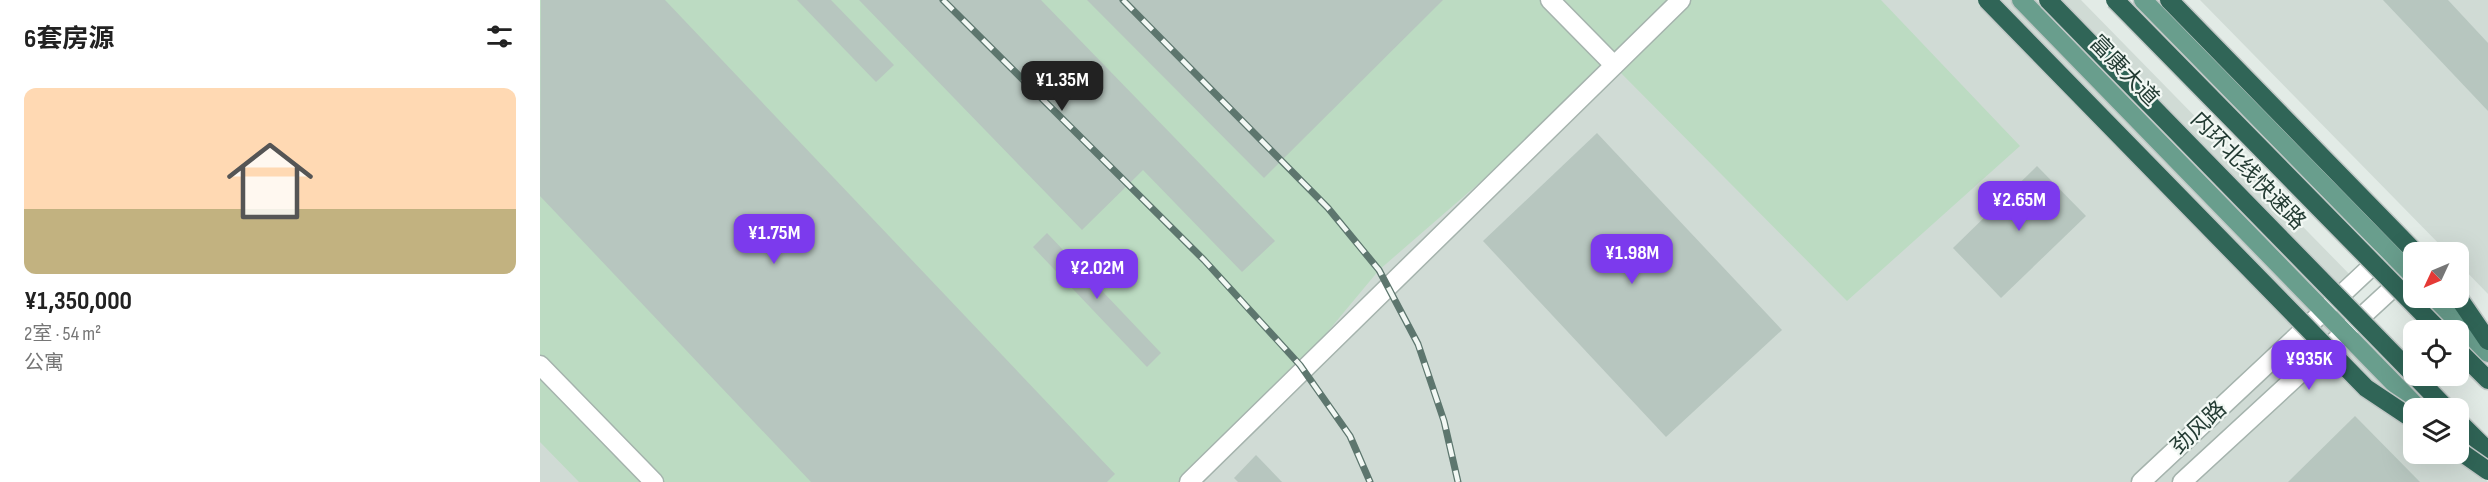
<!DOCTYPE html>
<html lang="zh">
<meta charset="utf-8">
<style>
body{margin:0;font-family:"Sofia Sans Condensed","Noto Sans SC",sans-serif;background:#f2f2f2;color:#222;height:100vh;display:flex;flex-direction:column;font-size:22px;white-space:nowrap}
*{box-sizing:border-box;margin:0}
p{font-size:20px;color:#767676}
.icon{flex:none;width:33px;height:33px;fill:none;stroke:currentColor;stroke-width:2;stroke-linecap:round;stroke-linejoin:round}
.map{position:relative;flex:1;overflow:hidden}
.sheet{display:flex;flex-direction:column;background:#fff;width:540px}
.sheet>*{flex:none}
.needle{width:39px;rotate:226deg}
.fabs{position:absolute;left:1863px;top:242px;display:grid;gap:12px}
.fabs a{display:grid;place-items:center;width:66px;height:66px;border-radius:12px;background:#fff;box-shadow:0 6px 24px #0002;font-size:30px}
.price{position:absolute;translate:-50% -51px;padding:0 14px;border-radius:12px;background:#7c3aed;color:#fff;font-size:20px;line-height:39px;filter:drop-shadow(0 2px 3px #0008)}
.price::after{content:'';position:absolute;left:50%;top:36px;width:18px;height:14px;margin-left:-9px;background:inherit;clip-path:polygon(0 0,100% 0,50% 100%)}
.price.current{background:#222;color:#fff}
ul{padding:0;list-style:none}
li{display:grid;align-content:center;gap:12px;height:318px;padding:0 24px}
li span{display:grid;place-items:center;height:186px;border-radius:12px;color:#555}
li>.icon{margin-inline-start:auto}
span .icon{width:108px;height:108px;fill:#fffc;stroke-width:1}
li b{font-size:26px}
h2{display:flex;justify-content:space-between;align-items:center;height:72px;padding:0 24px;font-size:26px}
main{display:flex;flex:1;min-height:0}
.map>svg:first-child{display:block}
.built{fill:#d0dbd5}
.green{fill:#bcdbc2}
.building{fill:#b7c6bf}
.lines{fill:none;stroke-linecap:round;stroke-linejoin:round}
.minor-casing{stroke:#a5b3ad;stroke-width:21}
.major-casing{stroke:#c1c8c6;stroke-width:21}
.highway-casing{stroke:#c1c8c6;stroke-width:21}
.minor{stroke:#fff;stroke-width:18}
.major{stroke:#699e8d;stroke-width:18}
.highway{stroke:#306557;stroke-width:18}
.rail-casing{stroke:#5d766e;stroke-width:7}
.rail{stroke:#f2f8f4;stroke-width:4.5;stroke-dasharray:14;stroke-linecap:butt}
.highway-bridge-casing{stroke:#c1c8c6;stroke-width:21;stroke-linecap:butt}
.highway-bridge{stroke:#306557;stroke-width:18}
.labels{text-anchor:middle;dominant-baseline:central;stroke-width:4.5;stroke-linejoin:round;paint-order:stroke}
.street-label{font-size:22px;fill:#233b33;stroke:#f2f8f4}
</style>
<main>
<section class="sheet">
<h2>6套房源<svg class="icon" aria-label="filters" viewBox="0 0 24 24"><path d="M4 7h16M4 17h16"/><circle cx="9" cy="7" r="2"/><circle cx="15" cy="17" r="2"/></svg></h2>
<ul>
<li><span style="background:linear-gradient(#ffd9b3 65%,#c2b280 0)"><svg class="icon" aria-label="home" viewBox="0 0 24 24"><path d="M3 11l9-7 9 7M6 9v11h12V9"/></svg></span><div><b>¥1,350,000</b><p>2室 · 54 m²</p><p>公寓</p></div></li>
</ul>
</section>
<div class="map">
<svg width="1948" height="482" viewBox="0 0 1948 482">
<rect width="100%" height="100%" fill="#e2ebe6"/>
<!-- built -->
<g class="built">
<polygon points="0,0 1541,0 1817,282 1785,313 1874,408 1874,453 1918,453 1919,450 1948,482 0,482"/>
<polygon points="1660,0 1948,0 1948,294 1919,264 1918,252 1907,252"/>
</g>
<!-- green -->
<polygon class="green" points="0,0 1341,0 1480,146 1307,301 1074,66 839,270 760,365 643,482 39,482 0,442"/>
<!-- building -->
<g class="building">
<polygon points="1,0 125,0 575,474 567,482 271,482 0,196"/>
<polygon points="257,0 291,0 354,65 336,82"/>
<polygon points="319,0 501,0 735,241 702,272 603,170 542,230"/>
<polygon points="547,0 903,0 724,178"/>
<polygon points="1843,0 1908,0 1948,43 1948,111"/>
<polygon points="1057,133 1242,330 1126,437 943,241"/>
<polygon points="1497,166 1546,216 1461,298 1413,248"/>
<polygon points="507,233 621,353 607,367 493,247"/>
<polygon points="1815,416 1880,482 1748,482"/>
<polygon points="716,455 742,482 698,482 694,478"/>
</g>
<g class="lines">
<!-- minor casing -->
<g class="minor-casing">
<g id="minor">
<polyline points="1010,0 1074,65"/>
<polyline points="0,365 114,482"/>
<polyline points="649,482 1141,0"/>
<polyline points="1601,482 1848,251"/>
<polyline points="1642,482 1869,273"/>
</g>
</g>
<!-- major casing -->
<g class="major-casing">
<g id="major">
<polyline points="1481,0 1878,408"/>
<polyline points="1603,0 1874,277"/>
<polyline points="1893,297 1948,353"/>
</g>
</g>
<!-- highway casing -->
<g class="highway-casing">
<g id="highway">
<polyline points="1629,0 1875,252"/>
<polyline points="1918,297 1948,341"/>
<polyline points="1918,350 1948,380"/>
<polyline points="1874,375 1906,408"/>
<polyline points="1918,421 1948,451"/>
</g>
</g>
<!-- minor -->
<use href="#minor" class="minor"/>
<!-- major -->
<use href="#major" class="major"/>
<!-- highway -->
<use href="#highway" class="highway"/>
<!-- rail casing -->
<g class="rail-casing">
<g id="rail">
<polyline points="403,0 664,260 760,365 810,436 830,482"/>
<polyline points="583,0 788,208 839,270 878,344 904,421 918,482"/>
</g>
</g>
<!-- rail -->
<use href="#rail" class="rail"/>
<!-- highway-bridge casing -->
<g class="highway-bridge-casing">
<g id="highway-bridge">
<polyline points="1447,0 1826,388 1874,420"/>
<polyline points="1508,0 1874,375"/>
<polyline points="1575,0 1899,330"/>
<polyline points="1918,450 1948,471"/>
</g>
</g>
<!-- highway-bridge -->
<use href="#highway-bridge" class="highway-bridge"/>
</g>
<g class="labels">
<!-- street labels -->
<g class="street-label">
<text transform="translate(1584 71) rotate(46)">富康大道</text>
<text transform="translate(1708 171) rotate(46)">内环北线快速路</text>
<text transform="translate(1659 428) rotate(-43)">劲风路</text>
</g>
</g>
</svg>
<div class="fabs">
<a><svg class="needle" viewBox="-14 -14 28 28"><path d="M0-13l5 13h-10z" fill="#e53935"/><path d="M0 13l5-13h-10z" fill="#767676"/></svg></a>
<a><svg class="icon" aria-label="locate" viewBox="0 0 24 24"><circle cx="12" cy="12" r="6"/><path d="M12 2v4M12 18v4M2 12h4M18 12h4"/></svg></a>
<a><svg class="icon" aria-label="layers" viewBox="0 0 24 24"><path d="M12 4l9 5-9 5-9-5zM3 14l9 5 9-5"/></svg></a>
</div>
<b class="price current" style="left:522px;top:112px">¥1.35M</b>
<b class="price" style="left:1479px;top:232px">¥2.65M</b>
<b class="price" style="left:234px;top:265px">¥1.75M</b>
<b class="price" style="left:1092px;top:285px">¥1.98M</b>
<b class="price" style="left:557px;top:300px">¥2.02M</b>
<b class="price" style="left:1769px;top:391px">¥935K</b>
</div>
</main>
